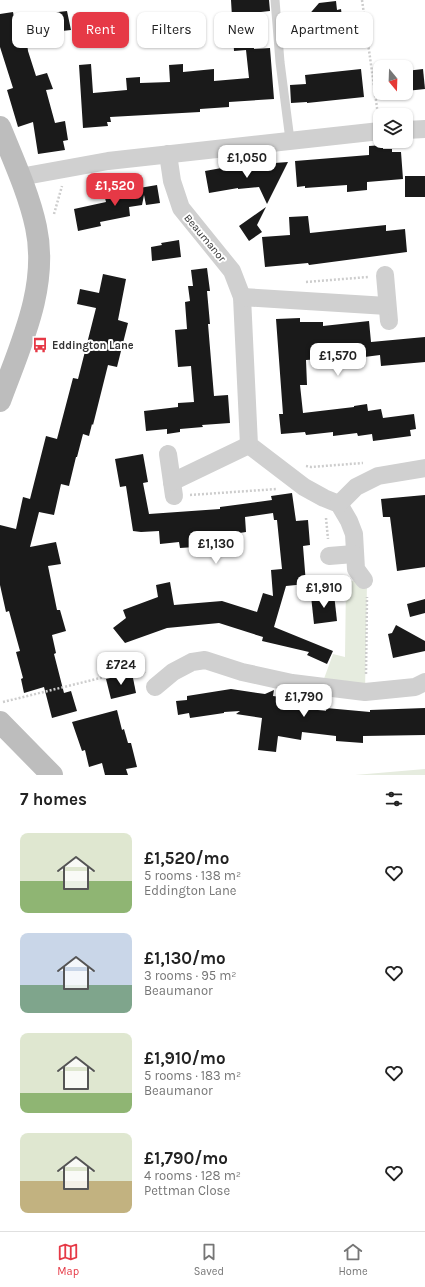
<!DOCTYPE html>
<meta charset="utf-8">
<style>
body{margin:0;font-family:Karla,sans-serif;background:#f6f6f6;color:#222;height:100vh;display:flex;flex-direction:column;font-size:15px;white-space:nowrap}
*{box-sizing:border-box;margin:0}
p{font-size:13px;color:#767676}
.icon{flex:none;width:22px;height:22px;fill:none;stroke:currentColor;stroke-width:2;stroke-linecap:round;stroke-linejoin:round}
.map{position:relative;height:775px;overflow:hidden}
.sheet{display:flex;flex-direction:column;background:#fff;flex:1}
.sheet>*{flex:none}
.hud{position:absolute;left:12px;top:12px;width:401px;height:36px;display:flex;gap:8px}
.needle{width:26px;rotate:161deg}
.tools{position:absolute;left:373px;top:60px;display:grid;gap:8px}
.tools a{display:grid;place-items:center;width:40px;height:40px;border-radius:8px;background:#fff;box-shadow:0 1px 3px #0004;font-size:20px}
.price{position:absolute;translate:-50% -34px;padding:0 9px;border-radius:8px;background:#fff;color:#222;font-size:13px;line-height:26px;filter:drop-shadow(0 1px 2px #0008)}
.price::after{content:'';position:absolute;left:50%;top:24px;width:12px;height:9px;margin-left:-6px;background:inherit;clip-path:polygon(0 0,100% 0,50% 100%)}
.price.current{background:#e63946;color:#fff}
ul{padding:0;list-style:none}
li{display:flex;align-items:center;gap:12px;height:100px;padding:0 20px}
li span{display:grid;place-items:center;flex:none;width:112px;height:80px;border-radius:8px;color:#555}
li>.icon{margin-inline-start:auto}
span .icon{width:48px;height:48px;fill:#fffc;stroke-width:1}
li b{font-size:17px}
h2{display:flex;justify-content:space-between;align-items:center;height:48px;padding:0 20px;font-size:17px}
.tag{padding:0 14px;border-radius:8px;background:#fff;box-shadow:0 1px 3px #0004;font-size:14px;line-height:36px}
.tag.current{background:#e63946;color:#fff}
.tabs{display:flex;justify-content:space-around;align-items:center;height:56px;border-top:1px solid #e0e0e0;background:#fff;font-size:11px;color:#767676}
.tabs a{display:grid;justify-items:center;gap:2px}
.tabs .current{color:#e63946}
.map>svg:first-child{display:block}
.green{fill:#e6ecdf}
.building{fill:#1a1a1a}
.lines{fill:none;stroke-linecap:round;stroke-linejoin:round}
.path{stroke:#cdcdcd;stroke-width:2.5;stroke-dasharray:2 2;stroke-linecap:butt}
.service{stroke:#d0d0d0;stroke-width:9}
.minor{stroke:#d0d0d0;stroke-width:18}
.secondary{stroke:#bdbdbd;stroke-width:22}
.labels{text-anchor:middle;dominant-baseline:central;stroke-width:4;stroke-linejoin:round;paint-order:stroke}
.street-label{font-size:11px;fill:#333;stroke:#fff}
.poi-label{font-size:11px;font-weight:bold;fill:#333;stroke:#fff;text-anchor:start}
</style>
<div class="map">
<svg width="425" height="775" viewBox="0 0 425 775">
<rect width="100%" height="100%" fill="#fff"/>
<!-- green -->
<g class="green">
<polygon points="364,580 367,582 365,692 321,687 333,654 345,657 346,581"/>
<polygon points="425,769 425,775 355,775"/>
</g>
<!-- building -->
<g class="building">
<polygon points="231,0 269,0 270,11 252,13 254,49 270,48 274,99 229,102 229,107 200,109 200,112 110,117 111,122 107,122 108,126 83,128 79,65 91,64 93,93 127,90 126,78 140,77 140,83 170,82 169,65 183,64 183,72 214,69 214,81 249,78 246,50 234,51"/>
<polygon points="336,1 337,10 341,9 345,41 322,44 319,25 306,18 319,3"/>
<polygon points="67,11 71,30 26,35 28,51 36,76 47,73 53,89 46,90 55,123 65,121 68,140 63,141 65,150 38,154 33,122 18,127 7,90 13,88 0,47 0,14 13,12 14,17"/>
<polygon points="361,69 364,97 307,103 307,102 291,103 290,85 306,84 305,75"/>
<polygon points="423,69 425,89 406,91 406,71"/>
<polygon points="383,145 383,149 392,149 392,152 401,152 403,179 367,182 367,190 347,192 347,185 305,188 305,186 297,187 295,161 369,155 369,146"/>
<polygon points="288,162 267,204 259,187 238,189 238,188 209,193 205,171 227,167 227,171 261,166 261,164"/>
<rect x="405" y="176" width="20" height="21"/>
<polygon points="157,185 160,203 146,205 144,195 142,205 129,207 130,216 100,222 101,226 78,231 74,209 106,202 104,194"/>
<polygon points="266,207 257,225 262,232 249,241 239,226"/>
<polygon points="308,216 310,233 386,225 386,231 405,229 407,252 309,265 308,263 265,267 262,237 290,235 289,217"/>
<polygon points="179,240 181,257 152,261 151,247 162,245 161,243"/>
<polygon points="207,268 210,291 207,291 210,324 208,324 214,396 228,395 230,423 202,425 203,427 180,429 180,432 167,434 167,429 146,431 144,411 178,407 178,403 194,402 191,366 178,367 175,330 187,329 185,302 190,301 188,286 193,286 191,270"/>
<polygon points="103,274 126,279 118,320 128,323 117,367 108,365 93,425 92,424 89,436 83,434 77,457 76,457 69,486 61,484 54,515 39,512 30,547 56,542 61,564 48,566 57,610 60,610 66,631 52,635 56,653 54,654 64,693 71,691 77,711 52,718 44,687 24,693 21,679 23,678 16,652 20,651 9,611 6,612 0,585 0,525 16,529 23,497 30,499 46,436 57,439 73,378 78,379 96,308 77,304 80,289 99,293"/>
<polygon points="300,318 300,322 323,322 323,326 369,321 371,342 425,337 425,362 381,366 380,355 349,359 349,357 306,360 307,385 300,385 303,413 354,407 354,406 367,404 368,411 381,409 383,418 414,414 416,429 410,430 411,436 373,441 372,434 358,436 357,433 333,436 333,432 306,435 305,432 281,434 279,414 283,414 276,319"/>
<polygon points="143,454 148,482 143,483 149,514 220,509 220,507 272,500 271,496 292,493 296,521 308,520 310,545 303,546 306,584 286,586 274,627 333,651 327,664 307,655 309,652 262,641 263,637 219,623 167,628 125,643 113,628 126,618 123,610 158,597 156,585 170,582 174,605 222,601 257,612 263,593 273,596 271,570 282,569 277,520 274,520 273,513 245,517 246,532 194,540 195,547 180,548 179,542 160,544 159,531 141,532 133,531 126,486 120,487 115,459"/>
<polygon points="425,495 425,567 397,571 390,517 383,517 381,499"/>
<polygon points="334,594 337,621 314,624 311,596"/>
<polygon points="425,599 425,613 410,617 407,604"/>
<polygon points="396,625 425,641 425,651 393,658 388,634 392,633"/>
<polygon points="132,673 136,693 111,699 106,679"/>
<polygon points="231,689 265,694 274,690 273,696 296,699 296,702 278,705 326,711 326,708 370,712 370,710 425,708 425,735 363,736 363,743 336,741 336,736 302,732 301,740 278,736 276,752 258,750 262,718 236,714 240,711 224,712 224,713 190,718 189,713 178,715 176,701 187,700 187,696"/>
<polygon points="117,710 122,730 124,729 128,743 131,743 137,767 126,769 128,775 105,775 102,763 89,767 85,750 82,751 72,722"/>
</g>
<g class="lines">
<!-- path -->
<g class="path">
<polyline points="362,0 378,115"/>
<polyline points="54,214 62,186"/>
<polyline points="306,282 368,277"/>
<polyline points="306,466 311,467 363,463"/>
<polyline points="190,495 277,489"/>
<polyline points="326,518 328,539"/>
<polyline points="366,674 367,597"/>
<polyline points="3,702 141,668 145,673"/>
</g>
<!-- service -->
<polyline class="service" points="275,0 280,62 290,140"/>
<!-- minor -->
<g class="minor">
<polyline points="406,130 425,129"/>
<polyline points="168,154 172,181 181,208 232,271 242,297 249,445 304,487 324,498 339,504 349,521 354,534 356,569 364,580"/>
<polyline points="20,177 108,161 380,131"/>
<polyline points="385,275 389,321"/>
<polyline points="242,297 387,306"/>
<polyline points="168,454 174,496"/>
<polyline points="172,482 249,445"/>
<polyline points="339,504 356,487 378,476 425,468"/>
<polyline points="329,556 354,554"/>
<polyline points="155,687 173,672 192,662 205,660 242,672 292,683 365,692 415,687 425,682"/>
</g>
<!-- secondary -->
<g class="secondary">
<path d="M0,127C13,159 29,194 36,227C49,287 20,346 0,401"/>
<polyline points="0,722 52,775"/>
</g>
</g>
<!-- icons -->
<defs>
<g id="bus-bare" transform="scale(1.2)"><path d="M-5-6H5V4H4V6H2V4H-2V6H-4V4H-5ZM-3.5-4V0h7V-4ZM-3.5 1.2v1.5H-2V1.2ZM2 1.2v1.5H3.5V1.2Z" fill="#e63946" stroke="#fff" stroke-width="2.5" paint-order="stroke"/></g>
</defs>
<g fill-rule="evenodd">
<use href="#bus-bare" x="40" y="345"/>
</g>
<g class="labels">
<!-- street labels -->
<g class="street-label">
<text transform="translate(205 238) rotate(50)">Beaumanor</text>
</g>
<!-- poi labels -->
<g class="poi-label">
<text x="52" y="345">Eddington Lane</text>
</g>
</g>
</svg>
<div class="tools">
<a><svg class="needle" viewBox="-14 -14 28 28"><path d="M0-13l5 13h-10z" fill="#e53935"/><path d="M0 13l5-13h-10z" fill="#767676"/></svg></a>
<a><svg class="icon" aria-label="layers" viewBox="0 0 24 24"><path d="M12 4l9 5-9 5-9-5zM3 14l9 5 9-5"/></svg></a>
</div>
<b class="price" style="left:247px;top:179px">£1,050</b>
<b class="price current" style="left:115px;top:207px">£1,520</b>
<b class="price" style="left:338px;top:377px">£1,570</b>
<b class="price" style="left:216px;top:565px">£1,130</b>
<b class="price" style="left:324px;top:609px">£1,910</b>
<b class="price" style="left:121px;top:686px">£724</b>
<b class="price" style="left:304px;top:718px">£1,790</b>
<div class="hud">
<a class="tag">Buy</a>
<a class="tag current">Rent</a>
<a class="tag">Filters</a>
<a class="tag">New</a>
<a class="tag">Apartment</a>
</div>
</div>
<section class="sheet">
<h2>7 homes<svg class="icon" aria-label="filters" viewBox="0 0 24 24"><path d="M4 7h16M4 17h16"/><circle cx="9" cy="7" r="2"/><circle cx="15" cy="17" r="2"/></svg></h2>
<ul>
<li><span style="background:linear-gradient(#dfe7d0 60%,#8fb573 0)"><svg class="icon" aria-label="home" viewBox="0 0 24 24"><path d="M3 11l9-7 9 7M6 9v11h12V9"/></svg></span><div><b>£1,520/mo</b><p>5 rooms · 138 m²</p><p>Eddington Lane</p></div><svg class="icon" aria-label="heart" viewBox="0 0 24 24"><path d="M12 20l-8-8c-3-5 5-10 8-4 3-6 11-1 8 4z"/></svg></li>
<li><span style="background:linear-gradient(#c9d6e8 65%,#7fa58c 0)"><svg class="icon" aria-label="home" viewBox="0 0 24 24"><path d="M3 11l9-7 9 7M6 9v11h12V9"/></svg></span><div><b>£1,130/mo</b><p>3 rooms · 95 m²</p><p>Beaumanor</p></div><svg class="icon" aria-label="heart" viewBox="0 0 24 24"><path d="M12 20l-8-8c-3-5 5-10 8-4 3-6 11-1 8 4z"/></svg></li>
<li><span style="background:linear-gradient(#dfe7d0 75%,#8fb573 0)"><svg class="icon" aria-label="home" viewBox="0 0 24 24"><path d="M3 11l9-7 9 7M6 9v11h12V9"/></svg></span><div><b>£1,910/mo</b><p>5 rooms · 183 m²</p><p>Beaumanor</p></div><svg class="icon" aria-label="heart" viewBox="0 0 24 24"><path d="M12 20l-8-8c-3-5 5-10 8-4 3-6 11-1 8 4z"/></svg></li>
<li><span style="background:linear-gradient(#dfe7d0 60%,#c2b280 0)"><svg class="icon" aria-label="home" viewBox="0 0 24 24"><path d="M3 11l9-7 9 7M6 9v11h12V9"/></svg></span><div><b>£1,790/mo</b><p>4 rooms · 128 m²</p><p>Pettman Close</p></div><svg class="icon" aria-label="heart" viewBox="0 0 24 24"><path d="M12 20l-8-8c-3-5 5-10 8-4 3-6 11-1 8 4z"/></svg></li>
</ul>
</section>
<nav class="tabs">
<a class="current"><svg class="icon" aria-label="map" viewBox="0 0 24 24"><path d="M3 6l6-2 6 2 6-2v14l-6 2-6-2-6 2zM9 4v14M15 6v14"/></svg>Map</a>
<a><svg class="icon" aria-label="saved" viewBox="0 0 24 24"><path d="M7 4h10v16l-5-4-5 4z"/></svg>Saved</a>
<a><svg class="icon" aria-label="home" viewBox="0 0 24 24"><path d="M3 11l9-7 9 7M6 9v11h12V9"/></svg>Home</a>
</nav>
